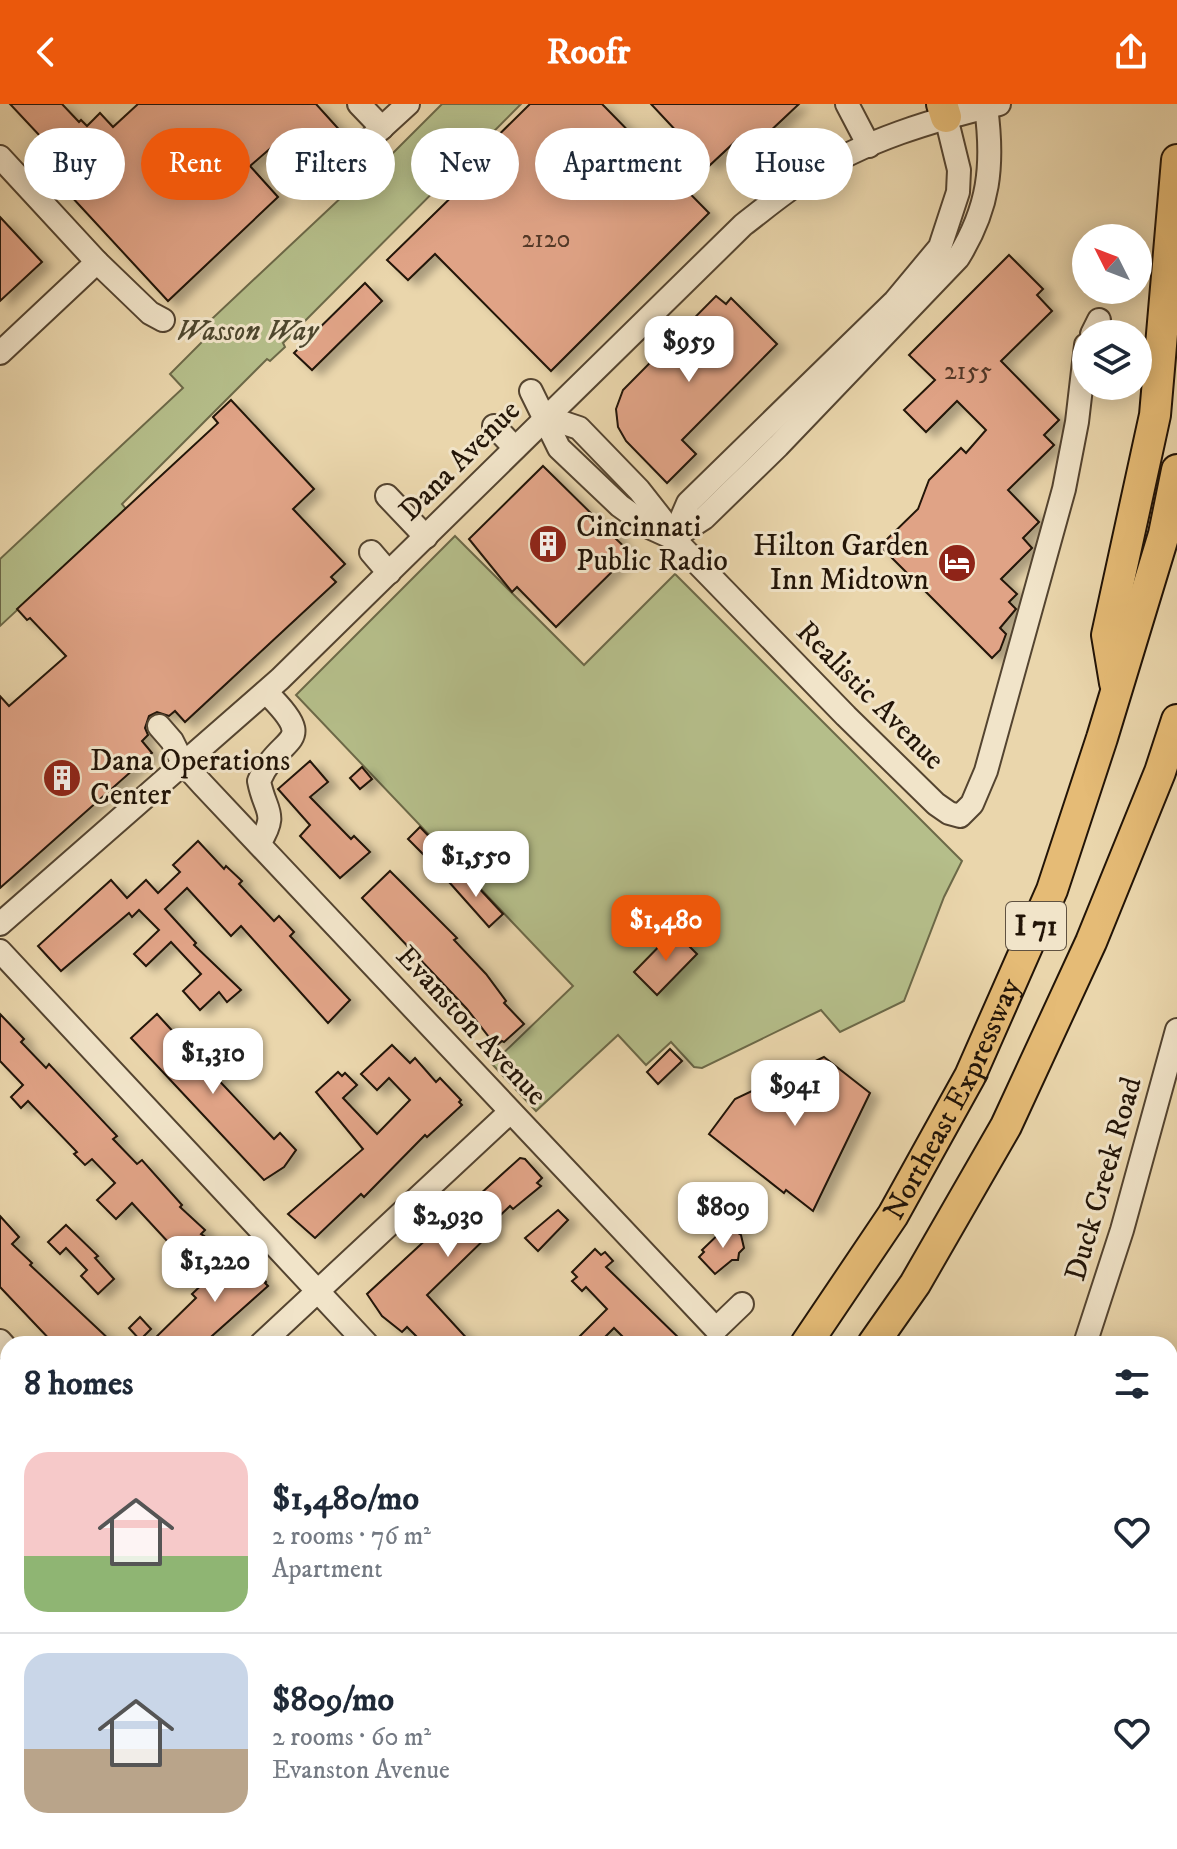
<!DOCTYPE html>
<meta charset="utf-8">
<style>
body{margin:0;font-family:"IM FELL DW Pica",serif;background:#f6f6f7;color:#1f2937;height:100vh;display:flex;flex-direction:column;font-size:30px;white-space:nowrap}
*{box-sizing:border-box;margin:0}
p{font-size:26px;color:#747a83}
.icon{flex:none;width:44px;height:44px;fill:none;stroke:currentColor;stroke-width:2;stroke-linecap:round;stroke-linejoin:round}
.map{position:relative;flex:1;overflow:hidden}
.side{position:absolute;left:0px;top:1232px;width:1178px;height:514px;display:flex;flex-direction:column;background:#fff;border-radius:24px 24px 0 0;box-shadow:0 4px 20px #0003}
.side>*{flex:none}
.top-card{position:absolute;left:24px;top:24px;width:1130px;height:72px;display:flex;gap:16px}
.needle{width:52px;rotate:312deg}
.fabs{position:absolute;left:1072px;top:120px;display:grid;gap:16px}
.fabs a{display:grid;place-items:center;width:80px;height:80px;border-radius:50%;background:#fff;box-shadow:0 4px 20px #0003;font-size:40px}
.price{position:absolute;translate:-50% -68px;padding:0 18px;border-radius:16px;background:#fff;color:#222;font-size:26px;line-height:52px;filter:drop-shadow(0 2px 4px #0008)}
.price::after{content:'';position:absolute;left:50%;top:48px;width:24px;height:18px;margin-left:-12px;background:inherit;clip-path:polygon(0 0,100% 0,50% 100%)}
.price.current{background:#ea580c;color:#fff}
ul{padding:0;list-style:none}
li{display:flex;align-items:center;gap:24px;height:200px;padding:0 24px}
li+li{border-top:2px solid #e0e1e3}
li span{display:grid;place-items:center;flex:none;width:224px;height:160px;border-radius:24px;color:#555}
li>.icon{margin-inline-start:auto}
span .icon{width:96px;height:96px;fill:#fffc;stroke-width:1}
li b{font-size:34px}
h2{display:flex;justify-content:space-between;align-items:center;height:96px;padding:0 24px;font-size:34px}
.tag{padding:0 28px;border-radius:36px;background:#fff;box-shadow:0 4px 20px #0003;font-size:28px;line-height:72px}
.tag.current{background:#ea580c;color:#fff}
header{display:flex;justify-content:space-between;align-items:center;height:104px;padding:0 24px;background:#ea580c;color:#fff;font-size:36px;font-weight:700}
.map>svg:first-child{display:block}
.green{fill:#b5be8a;stroke:#6c6948;stroke-width:2}
.building{fill:#e0a386;stroke:#221407;stroke-width:2;filter:url(#shadow)}
.lines{fill:none;stroke-linecap:round;stroke-linejoin:round}
.minor-casing{stroke:#544430;stroke-width:26}
.highway-casing{stroke:#221407;stroke-width:34}
.minor{stroke:#f1e4c9;stroke-width:22}
.highway{stroke:#e5bb76;stroke-width:30}
.labels{text-anchor:middle;dominant-baseline:central;stroke-width:6;stroke-linejoin:round;paint-order:stroke}
.number-label{font-size:26px;fill:#523827}
.shield{fill:#f1e4c9;stroke:#605241;stroke-width:2}
.shield-label{font-size:28px;font-weight:bold;fill:#221407}
.park-label{font-size:30px;font-style:italic;fill:#4e472e;stroke:#f1e4c9}
.street-label{font-size:30px;fill:#221407;stroke:#f1e4c9}
.poi-label{font-size:30px;fill:#221407;stroke:#f1e4c9;text-anchor:start}
</style>
<header><svg class="icon" aria-label="back" viewBox="0 0 24 24"><path d="M15 5l-7 7 7 7"/></svg>Roofr<svg class="icon" aria-label="share" viewBox="0 0 24 24"><path d="M12 15V3M7 8l5-5 5 5M5 13v7h14v-7"/></svg></header>
<div class="map">
<svg width="1177" height="1745" viewBox="0 0 1177 1745">
<defs>
<filter id="shadow"><feDropShadow dx="9" dy="5" stdDeviation="4" flood-color="#0004"/></filter>
</defs>
<rect width="100%" height="100%" fill="#ead6ac"/>
<filter id="stains"><feTurbulence type="fractalNoise" baseFrequency=".0025" numOctaves="4"/><feColorMatrix values="0 0 0 0 .2 0 0 0 0 .09 0 0 0 0 .02 0 0 0 .5 -.17"/></filter>
<radialGradient id="worn" r=".72"><stop offset=".6" stop-color="#630" stop-opacity="0"/><stop offset="1" stop-color="#630" stop-opacity=".3"/></radialGradient>
<!-- green -->
<g class="green">
<polygon points="442,0 521,0 283,239 285,243 270,257 267,255 122,400 126,405 0,522 0,455 183,284 170,270 205,235 199,227 379,58 382,60"/>
<polygon points="455,432 584,561 675,470 962,757 944,793 904,897 840,928 821,906 702,964 694,963 671,938 646,961 618,931 536,1007 492,960 573,882 296,591"/>
</g>
<!-- building -->
<g class="building">
<polygon points="10,0 62,0 79,18 81,16 87,22 100,9 113,23 138,0 316,0 344,31 303,72 273,42 250,62 278,93 168,197 57,77 70,64"/>
<polygon points="530,0 602,0 709,109 551,267 435,150 408,176 387,156 474,71 466,63"/>
<polygon points="651,0 799,0 750,46 739,34 709,62"/>
<polygon points="0,113 42,158 0,197"/>
<polygon points="1009,151 1043,185 1037,191 1052,207 1001,257 1059,316 1044,331 1054,341 1008,386 1039,418 1023,434 1032,444 1001,475 1017,490 1009,498 1016,505 1000,524 1006,530 1000,546 992,554 880,442 918,405 929,376 961,344 966,349 986,326 957,297 926,328 904,306 935,276 909,251"/>
<polygon points="365,179 382,197 312,266 294,249"/>
<polygon points="716,192 726,200 731,194 777,240 682,336 696,350 667,379 626,337 618,323 616,305 623,286"/>
<polygon points="231,296 314,385 293,405 345,460 331,473 336,478 185,618 175,607 169,612 157,608 149,612 145,624 148,631 142,637 152,649 0,784 0,592 9,602 66,552 30,514 27,516 17,505 218,319 213,313"/>
<polygon points="543,362 606,424 609,421 619,432 616,435 631,449 556,523 517,483 512,488 469,435"/>
<polygon points="310,657 328,678 310,693 351,735 354,732 370,748 340,774 300,732 310,721 278,685"/>
<polygon points="362,663 372,675 360,685 350,674"/>
<polygon points="420,723 438,742 426,753 408,735"/>
<polygon points="198,737 224,765 226,762 242,777 239,780 274,817 279,812 294,828 290,832 350,896 328,919 241,822 231,832 187,784 165,805 196,839 194,841 241,886 227,898 219,888 200,906 183,887 201,870 171,838 146,862 134,850 159,826 139,806 132,813 129,809 61,867 38,842 111,776 127,794 146,776 158,789 180,768 173,761"/>
<polygon points="462,766 503,810 489,823 449,778"/>
<polygon points="390,767 457,834 454,836 486,870 506,897 504,899 524,920 504,938 502,937 496,942 467,905 362,794"/>
<polygon points="674,827 697,850 657,891 634,868"/>
<polygon points="0,910 24,935 21,938 46,964 49,960 117,1032 113,1035 137,1060 142,1056 182,1101 180,1103 205,1126 201,1130 204,1132 179,1156 165,1143 169,1139 132,1099 116,1115 97,1096 115,1079 92,1055 85,1061 74,1050 77,1048 28,997 21,1004 11,993 23,981 0,957"/>
<polygon points="157,910 187,943 199,931 222,955 210,967 274,1035 280,1029 296,1046 284,1063 264,1076 131,934"/>
<polygon points="392,941 410,959 415,954 436,978 440,974 461,996 459,998 462,1001 427,1033 425,1031 364,1093 361,1090 315,1134 288,1110 363,1045 316,988 338,968 342,972 345,969 357,981 343,994 377,1030 410,996 389,974 377,986 361,970"/>
<polygon points="670,945 682,957 658,980 647,968"/>
<polygon points="824,953 870,989 813,1107 786,1086 784,1089 709,1030 735,995"/>
<polygon points="520,1054 525,1055 542,1074 537,1079 541,1082 513,1105 510,1102 490,1121 494,1126 427,1191 472,1240 424,1240 407,1223 402,1228 382,1212 367,1190 456,1108 458,1110"/>
<polygon points="558,1106 568,1116 538,1147 525,1134"/>
<polygon points="0,1112 19,1133 12,1140 32,1159 30,1161 114,1240 54,1240 0,1183"/>
<polygon points="66,1121 98,1152 95,1154 114,1175 98,1190 81,1172 87,1166 66,1144 60,1150 48,1138"/>
<polygon points="727,1122 741,1131 744,1144 739,1149 738,1156 732,1156 715,1170 699,1153 704,1148 702,1146"/>
<polygon points="595,1145 601,1151 605,1148 613,1157 606,1163 685,1240 630,1240 614,1224 598,1240 572,1240 607,1205 586,1183 582,1187 572,1177 577,1173 572,1168"/>
<polygon points="232,1152 235,1155 238,1152 241,1155 243,1153 266,1178 265,1179 268,1182 203,1240 149,1240 196,1194 192,1190"/>
<polygon points="140,1213 151,1225 140,1236 129,1224"/>
</g>
<g class="lines">
<!-- minor casing -->
<g class="minor-casing">
<g id="minor">
<polyline points="359,0 382,24"/>
<polyline points="847,0 869,42"/>
<polyline points="361,43 408,0"/>
<polyline points="0,53 97,158 150,209 163,216"/>
<polyline points="1092,230 1099,216"/>
<polyline points="0,249 97,158"/>
<polyline points="531,287 559,344 620,402 651,424 673,434"/>
<polyline points="546,313 579,324 639,386 661,414 673,434 846,612 936,700 949,709 960,712 972,700 986,667 1064,385 1077,318 1086,241"/>
<polyline points="494,322 515,344"/>
<polyline points="387,392 426,433"/>
<path d="M673,434L704,414L778,342L958,154C989,104 994,62 986,3"/>
<polyline points="673,434 688,399 895,197 940,143 958,88 959,66 946,13"/>
<polyline points="371,448 389,469"/>
<polyline points="159,622 172,637 183,659 203,681 716,1225 742,1200"/>
<path d="M259,740C279,708 265,709 259,677C280,628 321,643 266,588"/>
<path d="M0,820L280,575L743,121C764,105 785,87 808,73C865,36 933,16 999,0"/>
<polyline points="0,847 367,1240"/>
<polyline points="0,1237 8,1246"/>
<polyline points="261,1240 510,1008"/>
<polyline points="1085,1240 1122,1126 1177,926"/>
<polyline points="0,1483 8,1475"/>
<polyline points="0,1661 8,1669"/>
<polyline points="73,1738 80,1745"/>
<polyline points="838,1738 845,1745"/>
<polyline points="1129,1738 1135,1745"/>
</g>
</g>
<!-- highway casing -->
<g class="highway-casing">
<g id="highway">
<polyline points="942,0 946,13"/>
<polyline points="1115,579 1107,531 1155,311 1177,56"/>
<path id="s1" d="M806,1240L893,1111L970,972L1052,786L1102,634L1164,430L1177,366"/>
<polyline points="873,1240 915,1180 1006,1022 1091,838 1160,668 1177,616"/>
<polyline points="346,1745 354,1738"/>
<polyline points="428,1745 435,1738"/>
</g>
</g>
<!-- minor -->
<use href="#minor" class="minor"/>
<!-- highway -->
<use href="#highway" class="highway"/>
</g>
<!-- icons -->
<defs>
<g id="building-disc" transform="scale(2)"><circle r="9.5" fill="#8f2418" stroke="#f1e4c9"/><path d="M-4-6H4V6H1V3H-1V6H-4ZM-2.5-4.3h1.7v1.8h-1.7ZM.8-4.3h1.7v1.8H.8ZM-2.5-1h1.7V.8h-1.7ZM.8-1h1.7V.8H.8Z" fill="#fff"/></g>
<g id="hotel-disc" transform="scale(2)"><circle r="9.5" fill="#8f2418" stroke="#f1e4c9"/><path d="M-6-4.5h1.5V1H6V5H4.5V3h-9V5H-6ZM-4 0a1.8 1.8 0 1 1 3.6 0ZM.5 0V-2.5h3Q6-2.5 6 0Z" fill="#fff"/></g>
</defs>
<g fill-rule="evenodd">
<use href="#building-disc" x="548" y="440"/>
<use href="#hotel-disc" x="957" y="459"/>
<use href="#building-disc" x="62" y="674"/>
</g>
<g class="labels">
<!-- number labels -->
<g class="number-label">
<text x="546" y="135">2120</text>
<text x="968" y="267">2155</text>
</g>
<!-- shield labels -->
<rect class="shield" x="1006" y="798" width="60" height="48" rx="6"/>
<g class="shield-label">
<text x="1036" y="822">I 71</text>
</g>
<!-- park labels -->
<g class="park-label">
<text x="247" y="227">Wasson Way</text>
</g>
<!-- street labels -->
<g class="street-label">
<text transform="translate(460 357) rotate(-45)">Dana Avenue</text>
<text transform="translate(870 592) rotate(45)">Realistic Avenue</text>
<text transform="translate(471 922) rotate(47)">Evanston Avenue</text>
<text stroke="none"><textPath href="#s1" startOffset="286">Northeast Expressway</textPath></text>
<text transform="translate(1104 1075) rotate(-74)">Duck Creek Road</text>
</g>
<!-- poi labels -->
<g class="poi-label">
<text x="576" y="423">Cincinnati<tspan x="576" dy="34">Public Radio</tspan></text>
<text x="929" y="442" text-anchor="end">Hilton Garden<tspan x="929" dy="34">Inn Midtown</tspan></text>
<text x="90" y="657">Dana Operations<tspan x="90" dy="34">Center</tspan></text>
</g>
</g>
<rect width="100%" height="100%" filter="url(#stains)"/>
<rect width="100%" height="100%" fill="url(#worn)"/>
</svg>
<div class="fabs">
<a><svg class="needle" viewBox="-14 -14 28 28"><path d="M0-13l5 13h-10z" fill="#e53935"/><path d="M0 13l5-13h-10z" fill="#747a83"/></svg></a>
<a><svg class="icon" aria-label="layers" viewBox="0 0 24 24"><path d="M12 4l9 5-9 5-9-5zM3 14l9 5 9-5"/></svg></a>
</div>
<b class="price" style="left:689px;top:280px">$959</b>
<b class="price" style="left:476px;top:795px">$1,550</b>
<b class="price current" style="left:666px;top:859px">$1,480</b>
<b class="price" style="left:213px;top:992px">$1,310</b>
<b class="price" style="left:795px;top:1024px">$941</b>
<b class="price" style="left:723px;top:1146px">$809</b>
<b class="price" style="left:448px;top:1155px">$2,930</b>
<b class="price" style="left:215px;top:1200px">$1,220</b>
<div class="top-card">
<a class="tag">Buy</a>
<a class="tag current">Rent</a>
<a class="tag">Filters</a>
<a class="tag">New</a>
<a class="tag">Apartment</a>
<a class="tag">House</a>
</div>
<section class="side">
<h2>8 homes<svg class="icon" aria-label="filters" viewBox="0 0 24 24"><path d="M4 7h16M4 17h16"/><circle cx="9" cy="7" r="2"/><circle cx="15" cy="17" r="2"/></svg></h2>
<ul>
<li><span style="background:linear-gradient(#f6c9c9 65%,#8fb573 0)"><svg class="icon" aria-label="home" viewBox="0 0 24 24"><path d="M3 11l9-7 9 7M6 9v11h12V9"/></svg></span><div><b>$1,480/mo</b><p>2 rooms · 76 m²</p><p>Apartment</p></div><svg class="icon" aria-label="heart" viewBox="0 0 24 24"><path d="M12 20l-8-8c-3-5 5-10 8-4 3-6 11-1 8 4z"/></svg></li>
<li><span style="background:linear-gradient(#c9d6e8 60%,#b9a48a 0)"><svg class="icon" aria-label="home" viewBox="0 0 24 24"><path d="M3 11l9-7 9 7M6 9v11h12V9"/></svg></span><div><b>$809/mo</b><p>2 rooms · 60 m²</p><p>Evanston Avenue</p></div><svg class="icon" aria-label="heart" viewBox="0 0 24 24"><path d="M12 20l-8-8c-3-5 5-10 8-4 3-6 11-1 8 4z"/></svg></li>
</ul>
</section>
</div>
